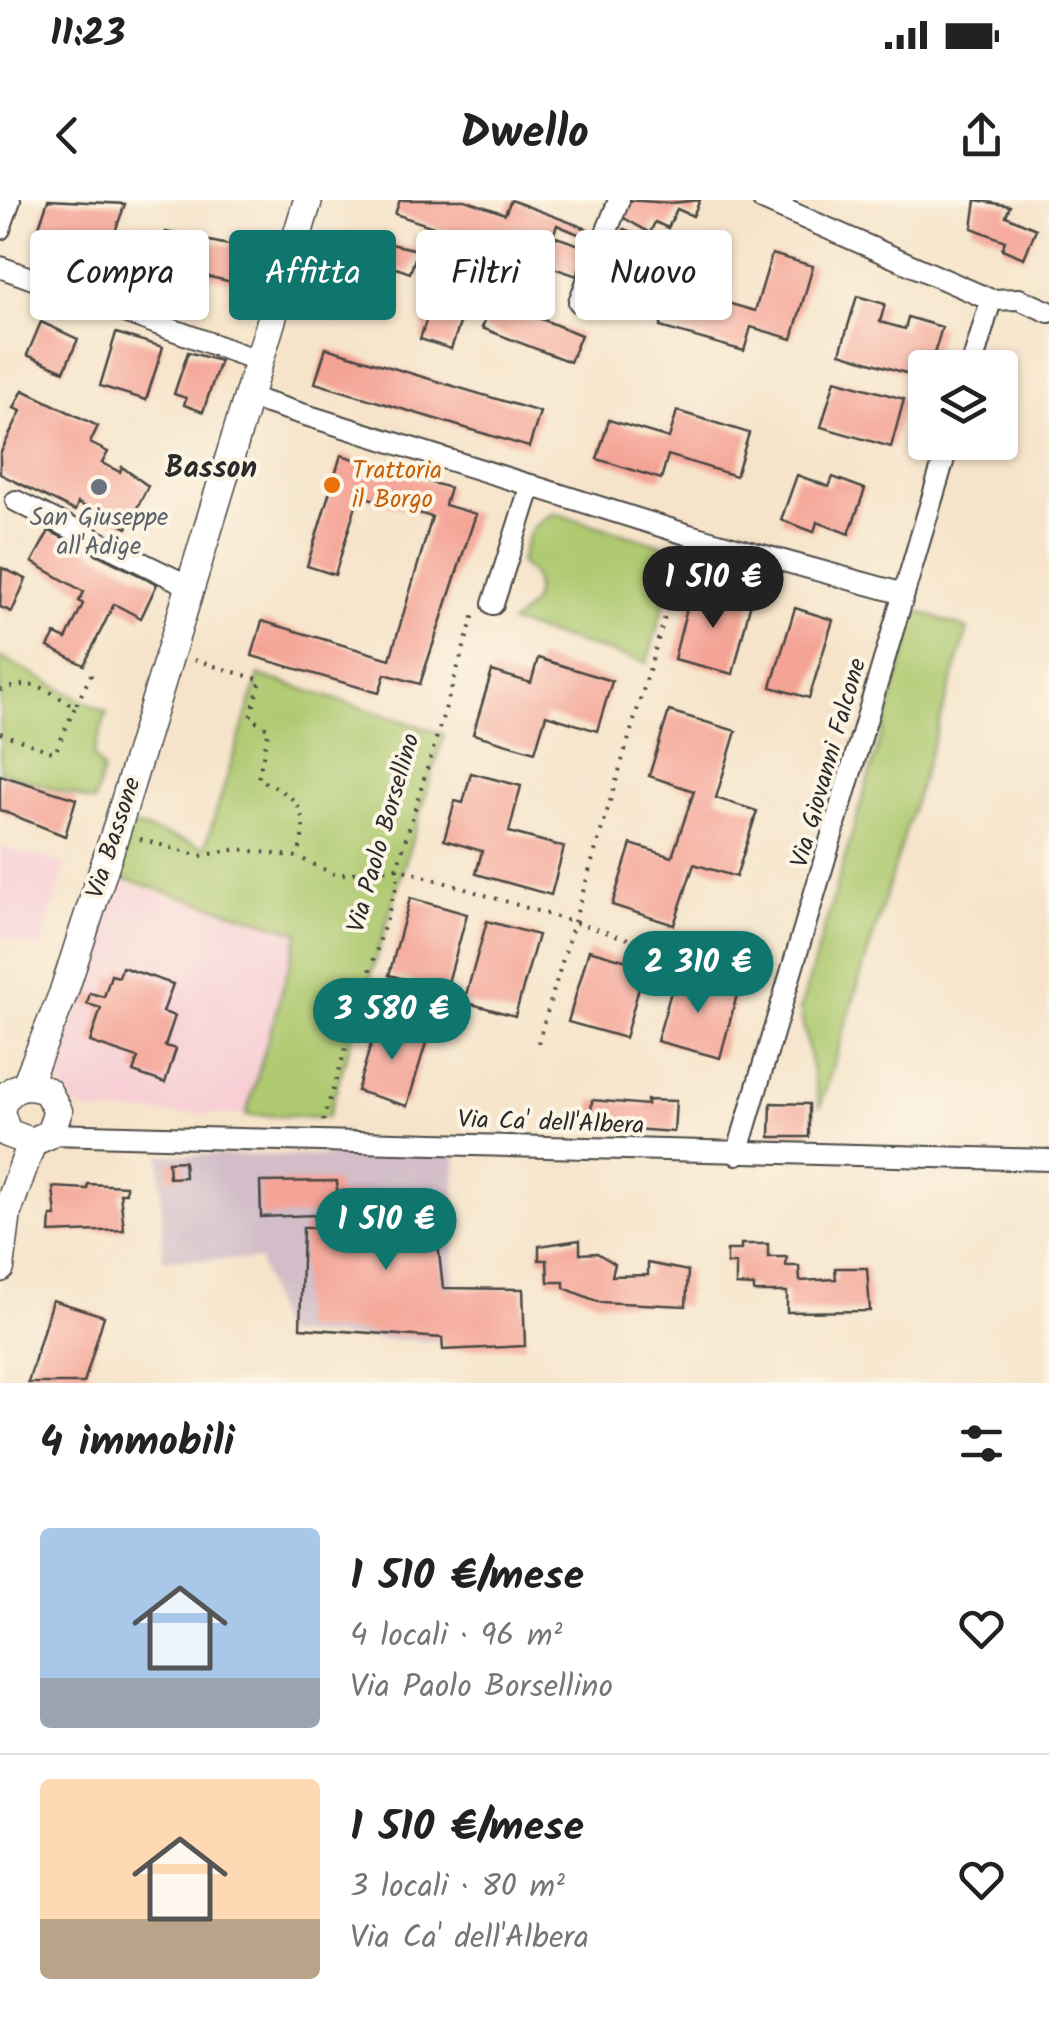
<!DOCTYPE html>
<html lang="it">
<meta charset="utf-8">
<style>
body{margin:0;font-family:Kalam,sans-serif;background:#f6f6f6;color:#222;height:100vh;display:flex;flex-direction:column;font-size:38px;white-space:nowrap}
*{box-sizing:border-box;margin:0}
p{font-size:32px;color:#767676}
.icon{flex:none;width:55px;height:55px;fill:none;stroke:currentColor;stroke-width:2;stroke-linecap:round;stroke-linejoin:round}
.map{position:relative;height:1183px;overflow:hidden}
.side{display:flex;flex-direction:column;background:#fff;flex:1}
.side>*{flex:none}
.top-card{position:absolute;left:30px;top:30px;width:990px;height:90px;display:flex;gap:20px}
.tools{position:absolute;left:908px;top:150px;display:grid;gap:20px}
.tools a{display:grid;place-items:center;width:110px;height:110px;border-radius:10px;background:#fff;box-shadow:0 2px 8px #0004;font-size:50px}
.price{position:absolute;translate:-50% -85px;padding:0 22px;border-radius:35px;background:#0f766e;color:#fff;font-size:32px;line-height:65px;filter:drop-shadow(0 2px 5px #0008)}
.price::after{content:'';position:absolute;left:50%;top:60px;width:30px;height:22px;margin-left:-15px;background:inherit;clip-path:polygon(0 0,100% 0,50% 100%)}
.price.selected{background:#222;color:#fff}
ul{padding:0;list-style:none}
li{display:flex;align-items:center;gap:30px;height:250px;padding:0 40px}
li+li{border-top:2px solid #e0e0e0}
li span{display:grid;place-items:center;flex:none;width:280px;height:200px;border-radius:10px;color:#555}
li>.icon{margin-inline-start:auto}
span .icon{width:120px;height:120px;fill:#fffc;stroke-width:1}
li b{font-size:42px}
h2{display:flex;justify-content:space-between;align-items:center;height:120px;padding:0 40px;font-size:42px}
.pill{padding:0 35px;border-radius:10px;background:#fff;box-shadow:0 2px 8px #0004;font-size:35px;line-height:90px}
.pill.selected{background:#0f766e;color:#fff}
.status{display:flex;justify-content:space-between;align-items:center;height:70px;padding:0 50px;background:#fff;direction:ltr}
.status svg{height:28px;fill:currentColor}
header{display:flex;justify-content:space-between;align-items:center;height:130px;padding:0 40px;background:#fff;font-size:45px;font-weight:800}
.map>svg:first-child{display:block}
.built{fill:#f7cfd5}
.industrial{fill:#d2bdc8}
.green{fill:#aec96f;stroke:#6c7a4d;stroke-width:2.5}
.building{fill:#f4a496}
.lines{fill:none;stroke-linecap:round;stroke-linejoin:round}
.street-casing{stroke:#494743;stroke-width:24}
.secondary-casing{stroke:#494743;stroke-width:31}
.path{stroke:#494743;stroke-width:4;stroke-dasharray:2.5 8;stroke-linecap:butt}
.street{stroke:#fff;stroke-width:20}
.secondary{stroke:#fff;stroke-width:28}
.food-dot{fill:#e8710a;stroke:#fcf5e5;stroke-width:4}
.worship-dot{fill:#6b7280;stroke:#fcf5e5;stroke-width:4}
.labels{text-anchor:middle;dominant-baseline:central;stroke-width:8;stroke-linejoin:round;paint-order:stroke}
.food-label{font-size:25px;fill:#c56008;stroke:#fcf5e5;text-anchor:start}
.worship-label{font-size:25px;fill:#5b616d;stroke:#fcf5e5}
.street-label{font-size:25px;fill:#2b2b2b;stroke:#fcf5e5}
.quarter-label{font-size:30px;font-weight:bold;fill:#2b2b2b;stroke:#fcf5e5}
</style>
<div class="status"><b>11:23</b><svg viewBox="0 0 49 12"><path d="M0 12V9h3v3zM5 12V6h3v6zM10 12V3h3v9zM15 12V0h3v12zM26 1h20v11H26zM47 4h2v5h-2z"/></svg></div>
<header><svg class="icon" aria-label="back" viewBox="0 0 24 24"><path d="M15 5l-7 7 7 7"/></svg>Dwello<svg class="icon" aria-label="share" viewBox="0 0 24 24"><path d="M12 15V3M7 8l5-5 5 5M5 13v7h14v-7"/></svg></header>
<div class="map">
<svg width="1049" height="1183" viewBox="0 0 1049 1183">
<rect width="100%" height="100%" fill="#fcf5e5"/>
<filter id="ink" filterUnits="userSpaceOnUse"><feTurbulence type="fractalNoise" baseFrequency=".01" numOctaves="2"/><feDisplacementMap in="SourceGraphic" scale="20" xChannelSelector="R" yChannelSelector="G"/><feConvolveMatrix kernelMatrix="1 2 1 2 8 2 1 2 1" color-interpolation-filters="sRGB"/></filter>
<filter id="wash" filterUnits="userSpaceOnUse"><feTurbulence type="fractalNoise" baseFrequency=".0048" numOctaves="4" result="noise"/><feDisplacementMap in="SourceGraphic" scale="40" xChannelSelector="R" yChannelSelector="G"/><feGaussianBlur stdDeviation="2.25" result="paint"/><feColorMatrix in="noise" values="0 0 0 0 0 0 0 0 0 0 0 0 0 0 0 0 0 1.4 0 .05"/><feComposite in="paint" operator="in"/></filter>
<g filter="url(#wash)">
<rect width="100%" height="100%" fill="#f6e4ca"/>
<!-- built -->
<g class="built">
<polygon points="0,646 65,665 41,749 0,736"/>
<polygon points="117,681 299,733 245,915 92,912 74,906 65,896 57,872"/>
</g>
<!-- industrial -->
<polygon class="industrial" points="160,955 456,956 451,1142 281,1134 259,1060 163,1059"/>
<!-- green -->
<g class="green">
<path d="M554,313L680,350L647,463L511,423C529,410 541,398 533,375L520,363C526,338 530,324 554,313Z"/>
<polygon points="918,411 968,429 820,908 800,810"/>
<polygon points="0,457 107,513 93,555 103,570 94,602 0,571"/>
<polygon points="259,475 444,534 328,917 246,915 299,732 117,677 132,625 205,647"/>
</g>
<g id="blocks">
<!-- building -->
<g class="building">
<polygon points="48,0 125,4 106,57 37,33"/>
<polygon points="400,0 465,0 505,14 511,0 593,31 590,39 557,25 553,36 586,47 577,76 395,14"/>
<polygon points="625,0 671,3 700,0 693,16 677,9 668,28 655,22 650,33 619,15"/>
<polygon points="976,0 1010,6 1006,16 1036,29 1024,58 1002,49 1005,41 972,28"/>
<polygon points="624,29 638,35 634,44 627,41 624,49 608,42 612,33 622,36"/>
<polygon points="166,32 248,49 237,83 155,65"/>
<polygon points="386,43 418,50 410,73 379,62"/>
<polygon points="319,53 370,69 360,100 309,84"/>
<polygon points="772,54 813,66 792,139 751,127 744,151 660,127 672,87 755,111"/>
<polygon points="623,56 650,70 642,86 622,77 616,90 592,81 604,59 620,65"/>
<polygon points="492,64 518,78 509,100 501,97 497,108 522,117 524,112 581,135 570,162 482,128 492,100 475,92 481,77 499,84 487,77"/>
<polygon points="857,96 885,104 880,122 905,129 908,117 942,127 930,168 925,168 925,179 840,153"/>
<polygon points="433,99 465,109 451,149 420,139"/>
<polygon points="41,122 78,139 64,171 27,155"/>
<polygon points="116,133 163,147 146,200 100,186"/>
<polygon points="326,148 540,212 529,247 315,183"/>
<polygon points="188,152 220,161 203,212 184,205 186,198 174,194"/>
<polygon points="835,180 904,199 891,247 821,227"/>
<polygon points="23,190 98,226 90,243 108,252 102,263 120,272 122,267 148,286 127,328 78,303 75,311 0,274 0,254 21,211 14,208"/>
<polygon points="677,211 749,233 736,276 668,255 661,279 597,259 609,220 669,238"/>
<polygon points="341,255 450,288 445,305 476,314 420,484 385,474 379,493 252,456 262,421 390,459 432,317 359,295 335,375 307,366"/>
<polygon points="797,275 829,287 833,277 865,289 849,334 817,322 814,332 781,320"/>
<polygon points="49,331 157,384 141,418 114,404 84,465 48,447 55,434 66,439 83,404 79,401 84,392 32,362"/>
<polygon points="2,368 26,379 12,412 0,407"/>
<polygon points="692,388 751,402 733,474 674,459"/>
<polygon points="795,408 833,420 809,498 771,487"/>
<polygon points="538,458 612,481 597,531 546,515 535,552 473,534 492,471 531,483"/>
<polygon points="669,511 736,531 716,598 757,611 736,677 694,664 674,725 612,705 631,644 672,657 694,591 649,576"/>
<polygon points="471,573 521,586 509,632 564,647 551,695 476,674 482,651 444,640 455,601 463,603"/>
<polygon points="0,575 76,599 65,636 0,610"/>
<polygon points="410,698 467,714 446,790 389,775"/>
<polygon points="487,721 538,735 515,816 464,802"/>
<polygon points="589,750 645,766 625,838 568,822"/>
<polygon points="122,767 173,784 163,812 175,816 165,846 176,849 165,883 133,872 138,858 90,842 101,808 87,804 90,793 104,797 111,775 119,777"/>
<polygon points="676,774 738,791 720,858 657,841"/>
<polygon points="378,821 428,836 407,906 357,891"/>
<polygon points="592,900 647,905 647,900 676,901 674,932 590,926"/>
<polygon points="771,903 809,904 809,937 770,937"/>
<polygon points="184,961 185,977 169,978 168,962"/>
<polygon points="337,981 337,995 373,993 373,1010 434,1008 443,1088 523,1089 525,1146 443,1150 442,1138 300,1128 303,1028 315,1028 315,1015 261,1017 260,982"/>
<polygon points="88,984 126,986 126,993 120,993 124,1030 50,1033 51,1016 56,1016 53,987 87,989"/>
<polygon points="580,1040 580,1054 597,1053 615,1064 612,1076 648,1075 648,1063 688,1071 686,1106 599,1102 564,1088 564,1082 548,1082 547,1060 539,1060 539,1046"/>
<polygon points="741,1044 768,1044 768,1057 787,1057 786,1066 799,1066 800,1081 836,1079 835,1068 867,1068 870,1111 787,1112 787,1092 754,1092 754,1086 736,1085 736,1064 727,1064 727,1050 741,1050"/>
<polygon points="52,1100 104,1116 84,1183 28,1183"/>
</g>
</g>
</g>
<g filter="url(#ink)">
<use href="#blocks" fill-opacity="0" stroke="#494743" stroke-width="2.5"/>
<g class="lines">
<!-- street casing -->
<g class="street-casing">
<g id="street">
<polyline points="763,0 991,100 1019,99 1049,112"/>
<polyline points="0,29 10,0"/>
<polyline points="0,67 259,161"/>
<polyline points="579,102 619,0"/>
<polyline points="971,168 991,100"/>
<polyline points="248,197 689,335 904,394"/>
<polyline points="16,301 191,387"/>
<polyline points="493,404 531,285"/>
<polyline points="50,934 1049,960"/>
<polyline points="737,954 949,242"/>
</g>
</g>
<!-- secondary casing -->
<g class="secondary-casing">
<g id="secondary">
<polyline points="26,885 63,794 116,631 308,0"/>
<path d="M0,910C7,887 25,881 47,891L58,911L50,934L32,942L7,933L0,912"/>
<polyline points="0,1068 7,1012 32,942"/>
</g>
</g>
<!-- path -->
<g class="path">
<path d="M194,460L261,480L250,518L269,529L258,579C301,598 310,610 298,657"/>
<path d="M0,490C39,478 42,488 75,507L93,471"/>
<polyline points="0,533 55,553 75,507"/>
<polyline points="140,639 200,656 238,649 298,657 336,675 397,668 765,781"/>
<polyline points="538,843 684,353"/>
<polyline points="323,921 398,682 397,668 474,414"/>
</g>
<!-- street -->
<use href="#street" class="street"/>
<!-- secondary -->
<use href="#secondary" class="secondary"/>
</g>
</g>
<!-- markers -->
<circle class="food-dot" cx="332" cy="285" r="10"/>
<circle class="worship-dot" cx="99" cy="287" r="10"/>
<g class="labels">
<!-- food labels -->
<g class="food-label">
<text x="352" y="271">Trattoria<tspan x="352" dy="29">il Borgo</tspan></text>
</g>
<!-- worship labels -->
<g class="worship-label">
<text x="99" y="318">San Giuseppe<tspan x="99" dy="29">all'Adige</tspan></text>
</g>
<!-- street labels -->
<g class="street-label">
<text transform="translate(829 563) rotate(-74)">Via Giovanni Falcone</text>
<text transform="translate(384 633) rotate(-74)">Via Paolo Borsellino</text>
<text transform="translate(114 638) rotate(-72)">Via Bassone</text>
<text transform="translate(551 923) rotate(2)">Via Ca' dell'Albera</text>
</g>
<!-- quarter labels -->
<g class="quarter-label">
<text x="211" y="269">Basson</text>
</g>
</g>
</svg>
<div class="tools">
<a><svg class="icon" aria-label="layers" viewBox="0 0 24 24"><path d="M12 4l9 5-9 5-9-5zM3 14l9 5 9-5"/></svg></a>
</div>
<b class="price selected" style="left:713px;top:431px">1 510 €</b>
<b class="price" style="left:698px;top:816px">2 310 €</b>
<b class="price" style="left:392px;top:863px">3 580 €</b>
<b class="price" style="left:386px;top:1073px">1 510 €</b>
<div class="top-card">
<a class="pill">Compra</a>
<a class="pill selected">Affitta</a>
<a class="pill">Filtri</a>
<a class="pill">Nuovo</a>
</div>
</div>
<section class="side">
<h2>4 immobili<svg class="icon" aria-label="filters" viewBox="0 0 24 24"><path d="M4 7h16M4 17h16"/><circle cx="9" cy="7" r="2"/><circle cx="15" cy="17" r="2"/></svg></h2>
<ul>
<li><span style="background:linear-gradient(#a9c7e8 75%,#9aa5b1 0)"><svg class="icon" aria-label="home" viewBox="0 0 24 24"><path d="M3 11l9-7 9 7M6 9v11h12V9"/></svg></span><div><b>1 510 €/mese</b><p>4 locali · 96 m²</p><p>Via Paolo Borsellino</p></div><svg class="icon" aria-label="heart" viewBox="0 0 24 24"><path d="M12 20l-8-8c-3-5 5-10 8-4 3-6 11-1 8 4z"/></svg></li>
<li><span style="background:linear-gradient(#ffd9b3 70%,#b9a48a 0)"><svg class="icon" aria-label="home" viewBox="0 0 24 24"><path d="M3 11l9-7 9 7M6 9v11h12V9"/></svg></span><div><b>1 510 €/mese</b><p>3 locali · 80 m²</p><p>Via Ca' dell'Albera</p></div><svg class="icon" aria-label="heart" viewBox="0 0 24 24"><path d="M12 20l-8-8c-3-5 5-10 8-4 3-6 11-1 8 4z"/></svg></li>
</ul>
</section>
